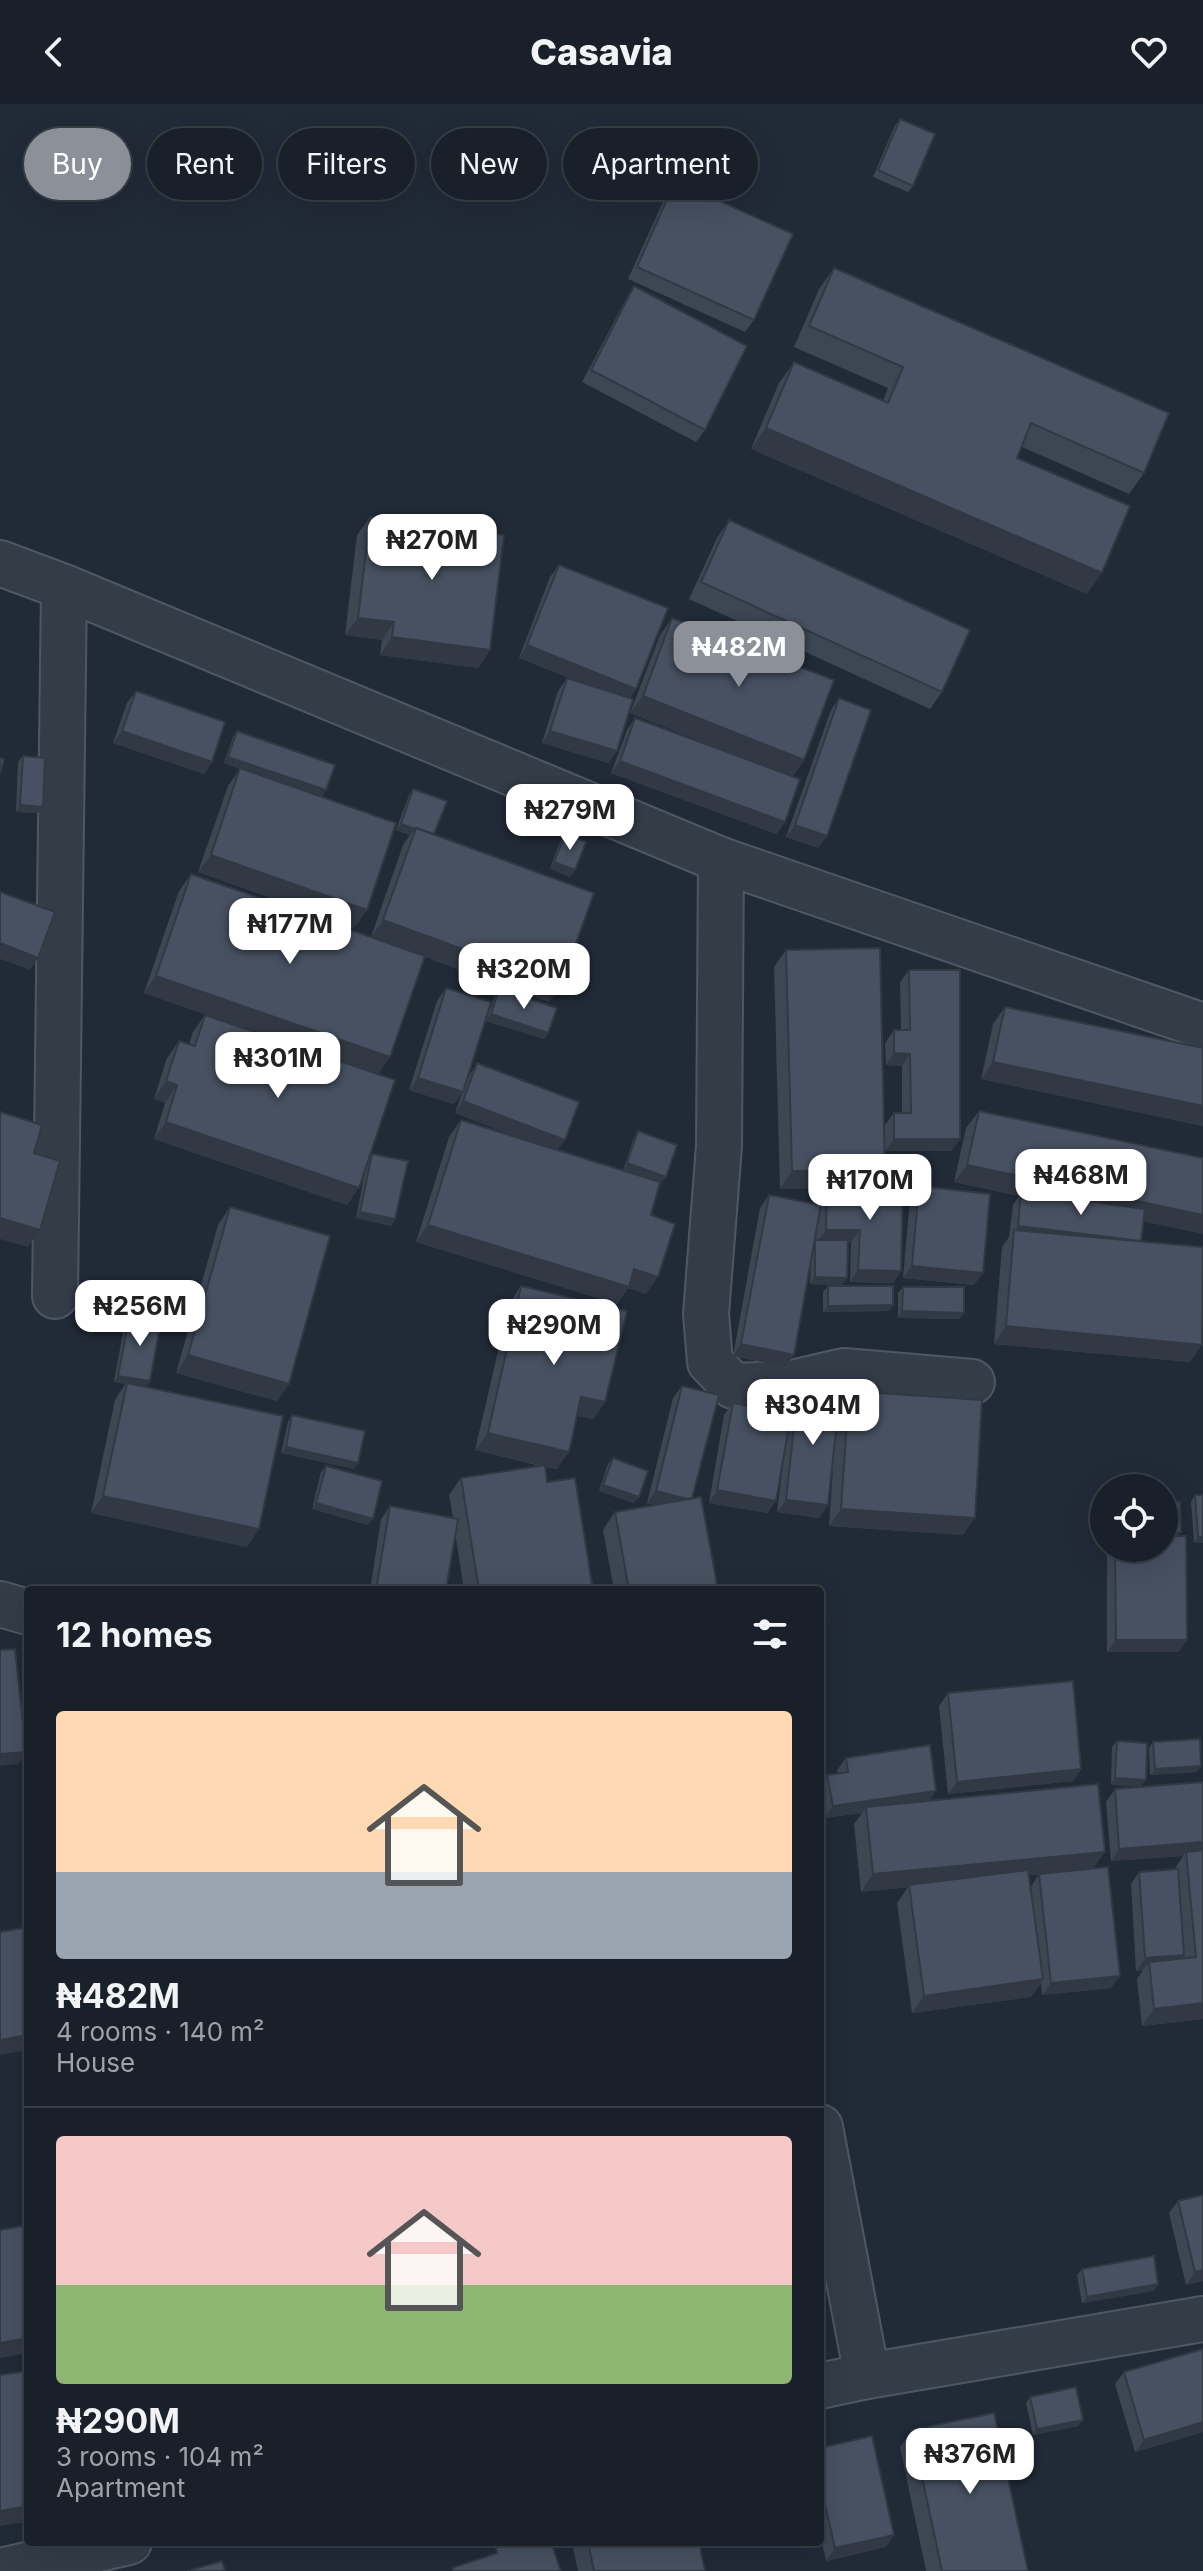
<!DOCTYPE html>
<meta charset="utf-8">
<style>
body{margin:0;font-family:Inter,sans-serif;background:#262d35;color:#f1f3f6;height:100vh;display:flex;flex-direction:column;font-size:30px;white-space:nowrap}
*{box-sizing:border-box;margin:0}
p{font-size:26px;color:#9fa3a8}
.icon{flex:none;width:44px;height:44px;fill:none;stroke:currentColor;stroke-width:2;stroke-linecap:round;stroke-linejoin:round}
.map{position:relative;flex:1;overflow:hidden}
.panel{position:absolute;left:24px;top:1482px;width:800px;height:960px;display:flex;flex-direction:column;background:#192029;border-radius:8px;box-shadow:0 8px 32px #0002,0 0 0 2px #373e46}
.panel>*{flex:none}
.guide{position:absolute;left:24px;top:24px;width:800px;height:72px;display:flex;gap:16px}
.tools{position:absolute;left:1090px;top:1370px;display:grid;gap:16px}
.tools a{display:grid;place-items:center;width:88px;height:88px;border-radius:50%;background:#192029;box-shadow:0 8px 32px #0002,0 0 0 2px #373e46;font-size:40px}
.price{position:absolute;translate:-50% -68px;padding:0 18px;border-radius:16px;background:#fff;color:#222;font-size:26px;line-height:52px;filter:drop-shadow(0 2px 4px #0008)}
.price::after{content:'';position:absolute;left:50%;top:48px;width:24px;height:18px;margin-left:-12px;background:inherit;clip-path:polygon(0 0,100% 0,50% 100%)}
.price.current{background:#8c9099;color:#fff}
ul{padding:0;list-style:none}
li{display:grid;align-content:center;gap:16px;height:424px;padding:0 32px}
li+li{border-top:2px solid #373e46}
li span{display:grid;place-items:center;height:248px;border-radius:8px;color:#555}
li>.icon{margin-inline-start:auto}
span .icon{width:144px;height:144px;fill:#fffc;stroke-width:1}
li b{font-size:34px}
h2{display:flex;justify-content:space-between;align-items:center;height:96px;padding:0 32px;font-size:34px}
.tag{padding:0 28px;border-radius:36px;background:#192029;box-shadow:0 8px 32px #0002,0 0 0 2px #373e46;font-size:28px;line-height:72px}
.tag.current{background:#8c9099;color:#fff}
header{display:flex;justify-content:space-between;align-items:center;height:104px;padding:0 32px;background:#192029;font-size:36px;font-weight:800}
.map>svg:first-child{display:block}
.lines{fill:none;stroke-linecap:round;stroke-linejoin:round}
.minor-casing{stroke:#4f5762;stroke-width:48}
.minor{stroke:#343c48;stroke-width:44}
.wall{fill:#3d4653;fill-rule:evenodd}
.shaded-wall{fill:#323944}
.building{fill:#475161;stroke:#323944;stroke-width:2}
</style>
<header><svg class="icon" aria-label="back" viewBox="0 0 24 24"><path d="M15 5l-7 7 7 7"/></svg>Casavia<svg class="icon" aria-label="heart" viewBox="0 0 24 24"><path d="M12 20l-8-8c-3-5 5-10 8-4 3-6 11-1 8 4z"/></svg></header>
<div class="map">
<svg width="1203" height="2467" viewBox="0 0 1203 2467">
<rect width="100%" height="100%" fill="#212a37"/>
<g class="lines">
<!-- minor casing -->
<g class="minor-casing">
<g id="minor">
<polyline points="0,459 64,483 721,756 1203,922"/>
<polyline points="721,756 719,1042 706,1210 710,1258 733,1282 788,1280 844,1267 972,1278"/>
<polyline points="55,1192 64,483"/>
<polyline points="0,1500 28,1508"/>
<polyline points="820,2023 867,2272"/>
<polyline points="820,2282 867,2272 1203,2215"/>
<polyline points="0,2467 129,2438"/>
</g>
</g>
<!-- minor -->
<use href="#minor" class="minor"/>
</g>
<!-- wall -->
<g class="wall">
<polygon points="900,15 913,82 908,88 873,73 895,21"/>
<polygon points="675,77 754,216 745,228 628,175 667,89"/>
<polygon points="834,164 1144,369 1129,390 1022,343 1017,354 1087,490 751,345 779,279 794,258 883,297 888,284 794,243 819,185"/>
<polygon points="634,182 705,326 696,338 582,278 626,195"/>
<polygon points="370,413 490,546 478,564 380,551 382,536 345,531 357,431"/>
<polygon points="729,416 942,588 930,605 689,495 717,434"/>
<polygon points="559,461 636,585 630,594 609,659 542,639 558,587 567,574 582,579 519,554 550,473"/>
<polygon points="672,514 804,656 793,672 785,718 776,730 611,669 627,626 635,614 746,655 630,609 660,531"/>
<polygon points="136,587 212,658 204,670 113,639 127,599"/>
<polygon points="839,594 818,744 786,733 831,606"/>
<polygon points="237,627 326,686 322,692 253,669 354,824 198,768 228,682 240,665 224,659 233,633"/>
<polygon points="23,652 43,703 38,709 16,708 18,658"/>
<polygon points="413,685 434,730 549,898 425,853 378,970 369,1054 372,1050 395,1115 391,1122 356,1114 366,1062 347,1101 154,1035 165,999 154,995 167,954 179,937 189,940 193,928 205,911 325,952 144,889 179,787 191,770 371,833 403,741 410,731 396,726 409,691"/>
<polygon points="566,729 575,766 570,773 550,764 561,736"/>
<polygon points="786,846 874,1082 901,1167 893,1179 850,1178 851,1138 848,1138 842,1181 810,1180 811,1159 794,1251 785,1263 733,1252 760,1104 769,1091 818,1101 818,1093 825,1084 780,1085 774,863"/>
<polygon points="909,866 960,1035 951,1047 885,1047 885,1021 894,1009 902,1009 902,962 886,961 885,939 894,926 901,926 900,878"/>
<polygon points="446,884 465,983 469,972 477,959 557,1046 641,1072 623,1066 634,1034 638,1027 661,1079 651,1111 646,1190 628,1184 617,1200 416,1138 449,1033 461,1016 527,1037 455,1009 462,989 454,1000 409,986 437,897"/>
<polygon points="499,885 548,929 544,935 486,917 495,891"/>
<polygon points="1005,903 1203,944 1203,1022 981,975 993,920"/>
<polygon points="979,1007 1143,1118 1141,1137 1190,1258 994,1240 1002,1143 1009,1133 1013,1101 1019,1092 954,1078 966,1024"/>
<polygon points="919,1082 974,1181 903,1174 910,1095"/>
<polygon points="230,1103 289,1280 277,1297 176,1269 218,1121"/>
<polygon points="521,1182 605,1298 593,1315 577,1312 557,1365 545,1363 547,1378 593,1486 464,1486 455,1429 446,1486 370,1486 381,1415 390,1402 453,1414 449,1391 461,1374 540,1362 475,1346 509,1200"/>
<polygon points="828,1182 893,1201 889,1207 823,1208 823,1188"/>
<polygon points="903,1183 964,1209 959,1215 898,1214 898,1189"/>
<polygon points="130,1210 150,1277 146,1283 247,1443 91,1409 115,1296 125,1280 114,1278 125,1217"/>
<polygon points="682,1282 692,1394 718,1486 614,1486 603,1426 615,1408 654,1401 647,1399 673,1294"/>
<polygon points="798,1286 838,1303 849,1287 963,1431 829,1422 835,1333 819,1414 777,1408 783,1361 768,1409 709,1399 724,1311 733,1299 788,1309 789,1298"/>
<polygon points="292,1311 358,1359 354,1365 281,1349 288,1318"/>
<polygon points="613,1354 634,1399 599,1387 608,1360"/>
<polygon points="326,1362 368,1421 312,1405 321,1368"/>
<polygon points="1195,1391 1203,1439 1194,1439 1191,1398"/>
<polygon points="1179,1432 1179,1548 1107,1548 1107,1444 1164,1444"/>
<polygon points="948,1589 1081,1665 1073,1677 948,1690 939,1602"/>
<polygon points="1117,1637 1141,1682 1111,1681 1112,1643"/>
<polygon points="1153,1638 1201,1662 1197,1668 1150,1671 1149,1644"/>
<path d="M846,1654L929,1697L1093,1765L1111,1884L1042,1891L1041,1879L1031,1893L912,1909L897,1799L908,1783L861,1788L854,1720L862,1709L824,1714L820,1690V1682L827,1671L838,1669L837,1666ZM1039,1770L1031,1783L1029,1771L1044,1770Z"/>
<polygon points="1203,1678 1203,1915 1142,1922 1137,1875 1143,1866 1136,1867 1131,1780 1139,1768 1174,1766 1183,1752 1111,1757 1106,1698 1115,1685"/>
<polygon points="1178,2097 1203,2177 1186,2181 1169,2109"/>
<polygon points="1082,2165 1158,2180 1154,2187 1082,2199 1077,2171"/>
<polygon points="1203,2245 1203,2328 1135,2348 1115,2280 1124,2268"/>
<polygon points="1030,2293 1078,2322 1033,2331 1026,2299"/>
<polygon points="912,2326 1028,2467 926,2467 900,2343"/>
<polygon points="820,2344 894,2431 886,2443 826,2457 820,2429"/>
<polygon points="578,2438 588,2438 705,2467 578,2467 573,2444"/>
</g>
<!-- shaded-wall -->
<g class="shaded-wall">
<polygon points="766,324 1102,469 1087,490 751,345"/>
<polygon points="358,514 394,518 382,536 345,531"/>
<polygon points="392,533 490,546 478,564 380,551"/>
<polygon points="527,541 636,585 627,597 519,554"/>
<polygon points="643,592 804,656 792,673 630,609"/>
<polygon points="122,627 212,658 204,670 113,639"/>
<polygon points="550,627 617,647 609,659 542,639"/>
<polygon points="228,653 326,686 322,692 224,659"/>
<polygon points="620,657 785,718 776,730 611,669"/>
<polygon points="20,701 43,703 38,709 16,708"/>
<polygon points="401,720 415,725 410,731 396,726"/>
<polygon points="795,721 827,732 818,744 786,733"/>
<polygon points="211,751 367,806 354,824 198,768"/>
<polygon points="554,758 575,766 570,773 550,764"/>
<polygon points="383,816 561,881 549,898 371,833"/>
<polygon points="0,839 38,854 30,866 0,855"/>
<polygon points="156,872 390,953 378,971 144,889"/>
<polygon points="491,910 548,929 544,935 486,917"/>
<polygon points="894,949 910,950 902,962 886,961"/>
<polygon points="993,958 1203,1002 1203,1022 981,975"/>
<polygon points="418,974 463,988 454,1000 409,986"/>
<polygon points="166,977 177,981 165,999 154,995"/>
<polygon points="463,997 565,1036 556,1048 455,1009"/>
<polygon points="166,1018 359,1084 347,1101 154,1035"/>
<polygon points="894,1035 960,1035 951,1047 885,1047"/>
<polygon points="627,1059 666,1073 661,1079 623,1066"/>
<polygon points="967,1061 1203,1111 1203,1130 1021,1092 1021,1088 1019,1092 954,1078"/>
<polygon points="885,1066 873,1083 827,1081 825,1084 780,1085 792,1067"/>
<polygon points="360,1108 395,1115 391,1122 356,1114"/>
<polygon points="0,1114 40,1126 28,1143 0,1135"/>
<polygon points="428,1121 634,1165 658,1173 646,1190 628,1184 617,1200 416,1138"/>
<polygon points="1018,1122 1141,1137 1014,1127"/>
<polygon points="826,1126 860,1126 851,1138 817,1138"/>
<polygon points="912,1162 983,1169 974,1181 903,1174"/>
<polygon points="858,1166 901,1167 893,1179 850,1178"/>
<polygon points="815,1173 847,1174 842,1181 810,1180"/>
<polygon points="893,1201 889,1207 823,1208 828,1202"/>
<polygon points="902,1207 964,1209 959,1215 898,1214"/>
<polygon points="1006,1222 1202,1241 1190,1258 994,1240"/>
<polygon points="741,1240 794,1251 785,1263 733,1252"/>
<polygon points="188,1251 289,1280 277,1297 176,1269"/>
<polygon points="118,1272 150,1277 145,1284 114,1278"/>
<polygon points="581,1293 605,1298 593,1315 569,1310"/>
<polygon points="488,1329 569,1348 557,1365 475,1346"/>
<polygon points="286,1343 358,1359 354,1365 281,1349"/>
<polygon points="603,1381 639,1393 634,1399 599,1387"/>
<polygon points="717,1386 776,1397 768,1409 709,1399"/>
<polygon points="656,1387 692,1397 683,1409 647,1399"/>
<polygon points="103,1392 259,1425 247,1443 91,1409"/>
<polygon points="786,1396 828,1401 819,1414 777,1408"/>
<polygon points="316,1399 373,1415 368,1421 312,1405"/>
<polygon points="841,1405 975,1414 963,1431 829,1422"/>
<polygon points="1181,1428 1177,1435 1164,1435 1164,1429"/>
<polygon points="1198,1433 1203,1433 1203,1439 1194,1439"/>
<polygon points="1116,1536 1187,1536 1179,1548 1107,1548"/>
<polygon points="26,1648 18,1660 0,1662 0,1650"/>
<polygon points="1201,1662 1197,1668 1150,1671 1155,1665"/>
<polygon points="1081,1665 1073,1677 948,1690 957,1678"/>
<polygon points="1115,1674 1146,1676 1141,1682 1111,1681"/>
<polygon points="936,1687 928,1699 866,1703 862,1709 824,1714 833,1702"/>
<polygon points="1203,1738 1203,1750 1186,1748 1183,1752 1111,1757 1119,1745"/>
<polygon points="1105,1748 1093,1765 861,1788 873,1770"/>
<polygon points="1184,1851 1175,1864 1149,1858 1143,1866 1136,1867 1145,1854"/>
<polygon points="1120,1872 1111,1884 1042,1891 1051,1879"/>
<polygon points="1043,1875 1031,1893 912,1909 924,1892"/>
<polygon points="1203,1899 1203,1915 1142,1922 1154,1905"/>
<polygon points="28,1931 28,1946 0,1951 0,1936"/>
<polygon points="1203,2166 1203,2177 1186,2181 1195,2168"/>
<polygon points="1158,2180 1154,2187 1082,2199 1087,2193"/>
<polygon points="28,2234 28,2249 0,2254 0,2239"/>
<polygon points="1083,2316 1078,2322 1033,2331 1037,2325"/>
<polygon points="1203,2318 1203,2328 1135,2348 1144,2336"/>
<polygon points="28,2402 28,2418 0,2422 0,2407"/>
<polygon points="894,2431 886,2443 826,2457 835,2444"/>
</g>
<!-- building -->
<g class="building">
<polygon points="900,15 935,30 913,82 878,66"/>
<polygon points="675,77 793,130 754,216 637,163"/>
<polygon points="834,164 1169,309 1144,369 1031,319 1017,354 1130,402 1102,469 766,324 794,258 888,299 903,263 809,222"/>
<polygon points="634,182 747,242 705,326 591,266"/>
<polygon points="370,413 504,431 490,546 392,533 394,518 358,514"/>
<polygon points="729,416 970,526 942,588 701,478"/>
<polygon points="559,461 668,504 636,585 527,541"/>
<polygon points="672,514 834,576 804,656 643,592"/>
<polygon points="567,574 633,595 617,647 550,627"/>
<polygon points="136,587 225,618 212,658 122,627"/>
<polygon points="839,594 871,606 827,732 795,721"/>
<polygon points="635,614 800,675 785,718 620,657"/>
<polygon points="237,627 335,661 326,686 228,653"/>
<polygon points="23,652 45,654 43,703 20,701"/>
<polygon points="0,654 4,655 0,670"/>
<polygon points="240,664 396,719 367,806 211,751"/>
<polygon points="413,685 447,697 434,730 416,724 415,725 401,720"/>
<polygon points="416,724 594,789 561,881 383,816"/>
<polygon points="566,729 586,738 575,766 554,758"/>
<polygon points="191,770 425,852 390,953 156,872"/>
<polygon points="0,788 55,808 38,854 0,839"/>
<polygon points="880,844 885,1066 792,1067 786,846"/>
<polygon points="909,866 960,866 960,1035 894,1035 894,1009 911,1009 910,950 894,949 894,926 910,926"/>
<polygon points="446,884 491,898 463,988 418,974"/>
<polygon points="499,885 557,904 548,929 491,910"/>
<polygon points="1005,903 1203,944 1203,1002 993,958"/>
<polygon points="205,911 395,976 359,1084 166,1018 177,981 166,977 179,937 195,942"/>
<polygon points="477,959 579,998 565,1036 463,997"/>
<polygon points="979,1007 1203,1054 1203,1111 967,1061"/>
<polygon points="0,1008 42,1021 34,1049 60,1057 40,1126 0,1114"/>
<polygon points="461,1016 660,1078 651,1111 675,1120 658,1173 634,1165 629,1183 428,1121"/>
<polygon points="638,1027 677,1041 666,1073 627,1059"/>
<polygon points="372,1050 408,1057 395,1115 360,1108"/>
<polygon points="827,1081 903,1083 901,1167 858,1166 860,1126 826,1126"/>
<polygon points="919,1082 990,1090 983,1169 912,1162"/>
<polygon points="1021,1088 1145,1105 1141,1137 1018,1122"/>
<polygon points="769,1091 821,1101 794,1251 741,1240"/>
<polygon points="230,1103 330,1132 289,1280 188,1251"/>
<polygon points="1014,1126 1203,1143 1202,1241 1006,1222"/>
<polygon points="815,1136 848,1136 847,1174 815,1173"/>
<polygon points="521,1182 627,1207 605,1298 581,1293 569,1348 488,1329"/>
<polygon points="828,1182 893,1182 893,1201 828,1202"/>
<polygon points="903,1183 964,1183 964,1209 902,1207"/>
<polygon points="130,1210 161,1217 150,1277 118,1272"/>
<polygon points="127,1279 283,1312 259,1425 103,1392"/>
<polygon points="682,1282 719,1291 692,1394 687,1395 656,1387"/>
<polygon points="798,1286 840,1290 828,1401 786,1396"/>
<polygon points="849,1287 982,1296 975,1414 841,1405"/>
<polygon points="733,1299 791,1310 776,1397 717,1386"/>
<polygon points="292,1311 365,1327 358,1359 286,1343"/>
<polygon points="613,1354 648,1367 639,1393 603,1381"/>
<polygon points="545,1361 547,1378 575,1374 593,1486 479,1486 461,1374"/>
<polygon points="326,1362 382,1377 373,1415 316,1399"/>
<polygon points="1195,1391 1203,1391 1203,1433 1198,1433"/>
<polygon points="701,1393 718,1486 629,1486 615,1408"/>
<polygon points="1180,1398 1181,1428 1164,1429 1164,1399"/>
<polygon points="390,1402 458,1415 446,1486 376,1486"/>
<polygon points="1164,1432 1186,1432 1187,1536 1116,1536 1115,1444 1164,1444"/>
<polygon points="15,1545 26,1648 0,1650 0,1546"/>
<polygon points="1073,1577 1081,1665 957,1678 948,1589"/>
<polygon points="1200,1635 1201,1662 1155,1665 1153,1638"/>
<polygon points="1117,1637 1147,1639 1146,1676 1115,1674"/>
<polygon points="930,1641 936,1687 833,1702 827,1671 848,1668 846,1654"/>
<polygon points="1203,1678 1203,1738 1119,1745 1115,1685"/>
<polygon points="1098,1680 1105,1748 873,1770 866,1703"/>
<polygon points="1203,1746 1203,1899 1154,1905 1149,1858 1196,1853 1186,1748"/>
<polygon points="1108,1763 1120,1872 1051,1879 1039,1770"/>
<polygon points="1178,1765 1184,1851 1145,1854 1139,1768"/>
<polygon points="1028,1766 1043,1875 924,1892 909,1781"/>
<polygon points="28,1823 28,1931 0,1936 0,1828"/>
<polygon points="1203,2091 1203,2166 1195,2168 1178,2097"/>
<polygon points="28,2121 28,2234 0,2239 0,2126"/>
<polygon points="1154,2152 1158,2180 1087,2193 1082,2165"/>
<polygon points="1203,2245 1203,2318 1144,2336 1124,2268"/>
<polygon points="28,2267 28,2402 0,2407 0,2271"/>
<polygon points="1076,2283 1083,2316 1037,2325 1030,2293"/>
<polygon points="994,2309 1028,2467 942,2467 912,2326"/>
<polygon points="872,2332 894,2431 835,2444 820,2379 820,2344"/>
<polygon points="514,2438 551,2438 561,2467 453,2467 452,2464 497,2449 496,2444"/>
<polygon points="588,2438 699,2438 705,2467 594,2467"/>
<polygon points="222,2457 225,2467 187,2467"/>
</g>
</svg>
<div class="tools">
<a><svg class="icon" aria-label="locate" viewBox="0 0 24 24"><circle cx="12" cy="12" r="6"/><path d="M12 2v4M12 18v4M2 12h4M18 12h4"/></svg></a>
</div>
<b class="price" style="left:432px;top:478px">₦270M</b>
<b class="price current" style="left:739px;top:585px">₦482M</b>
<b class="price" style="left:570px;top:748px">₦279M</b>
<b class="price" style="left:290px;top:862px">₦177M</b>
<b class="price" style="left:524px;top:907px">₦320M</b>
<b class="price" style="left:278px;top:996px">₦301M</b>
<b class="price" style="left:1081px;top:1113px">₦468M</b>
<b class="price" style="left:870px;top:1118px">₦170M</b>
<b class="price" style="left:140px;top:1244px">₦256M</b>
<b class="price" style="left:554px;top:1263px">₦290M</b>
<b class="price" style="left:813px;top:1343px">₦304M</b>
<b class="price" style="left:970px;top:2392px">₦376M</b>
<div class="guide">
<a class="tag current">Buy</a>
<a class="tag">Rent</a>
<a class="tag">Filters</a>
<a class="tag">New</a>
<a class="tag">Apartment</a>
</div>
<section class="panel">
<h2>12 homes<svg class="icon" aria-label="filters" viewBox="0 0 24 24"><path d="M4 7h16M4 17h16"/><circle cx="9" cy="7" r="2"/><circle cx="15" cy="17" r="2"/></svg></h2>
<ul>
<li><span style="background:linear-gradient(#ffd9b3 65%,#9aa5b1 0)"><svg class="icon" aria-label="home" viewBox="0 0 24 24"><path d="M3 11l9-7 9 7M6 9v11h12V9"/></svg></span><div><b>₦482M</b><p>4 rooms · 140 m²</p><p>House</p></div></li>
<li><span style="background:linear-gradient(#f6c9c9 60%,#8fb573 0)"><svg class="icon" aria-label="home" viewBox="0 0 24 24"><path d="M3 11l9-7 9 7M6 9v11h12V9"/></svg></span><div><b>₦290M</b><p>3 rooms · 104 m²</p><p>Apartment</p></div></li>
</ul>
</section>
</div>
